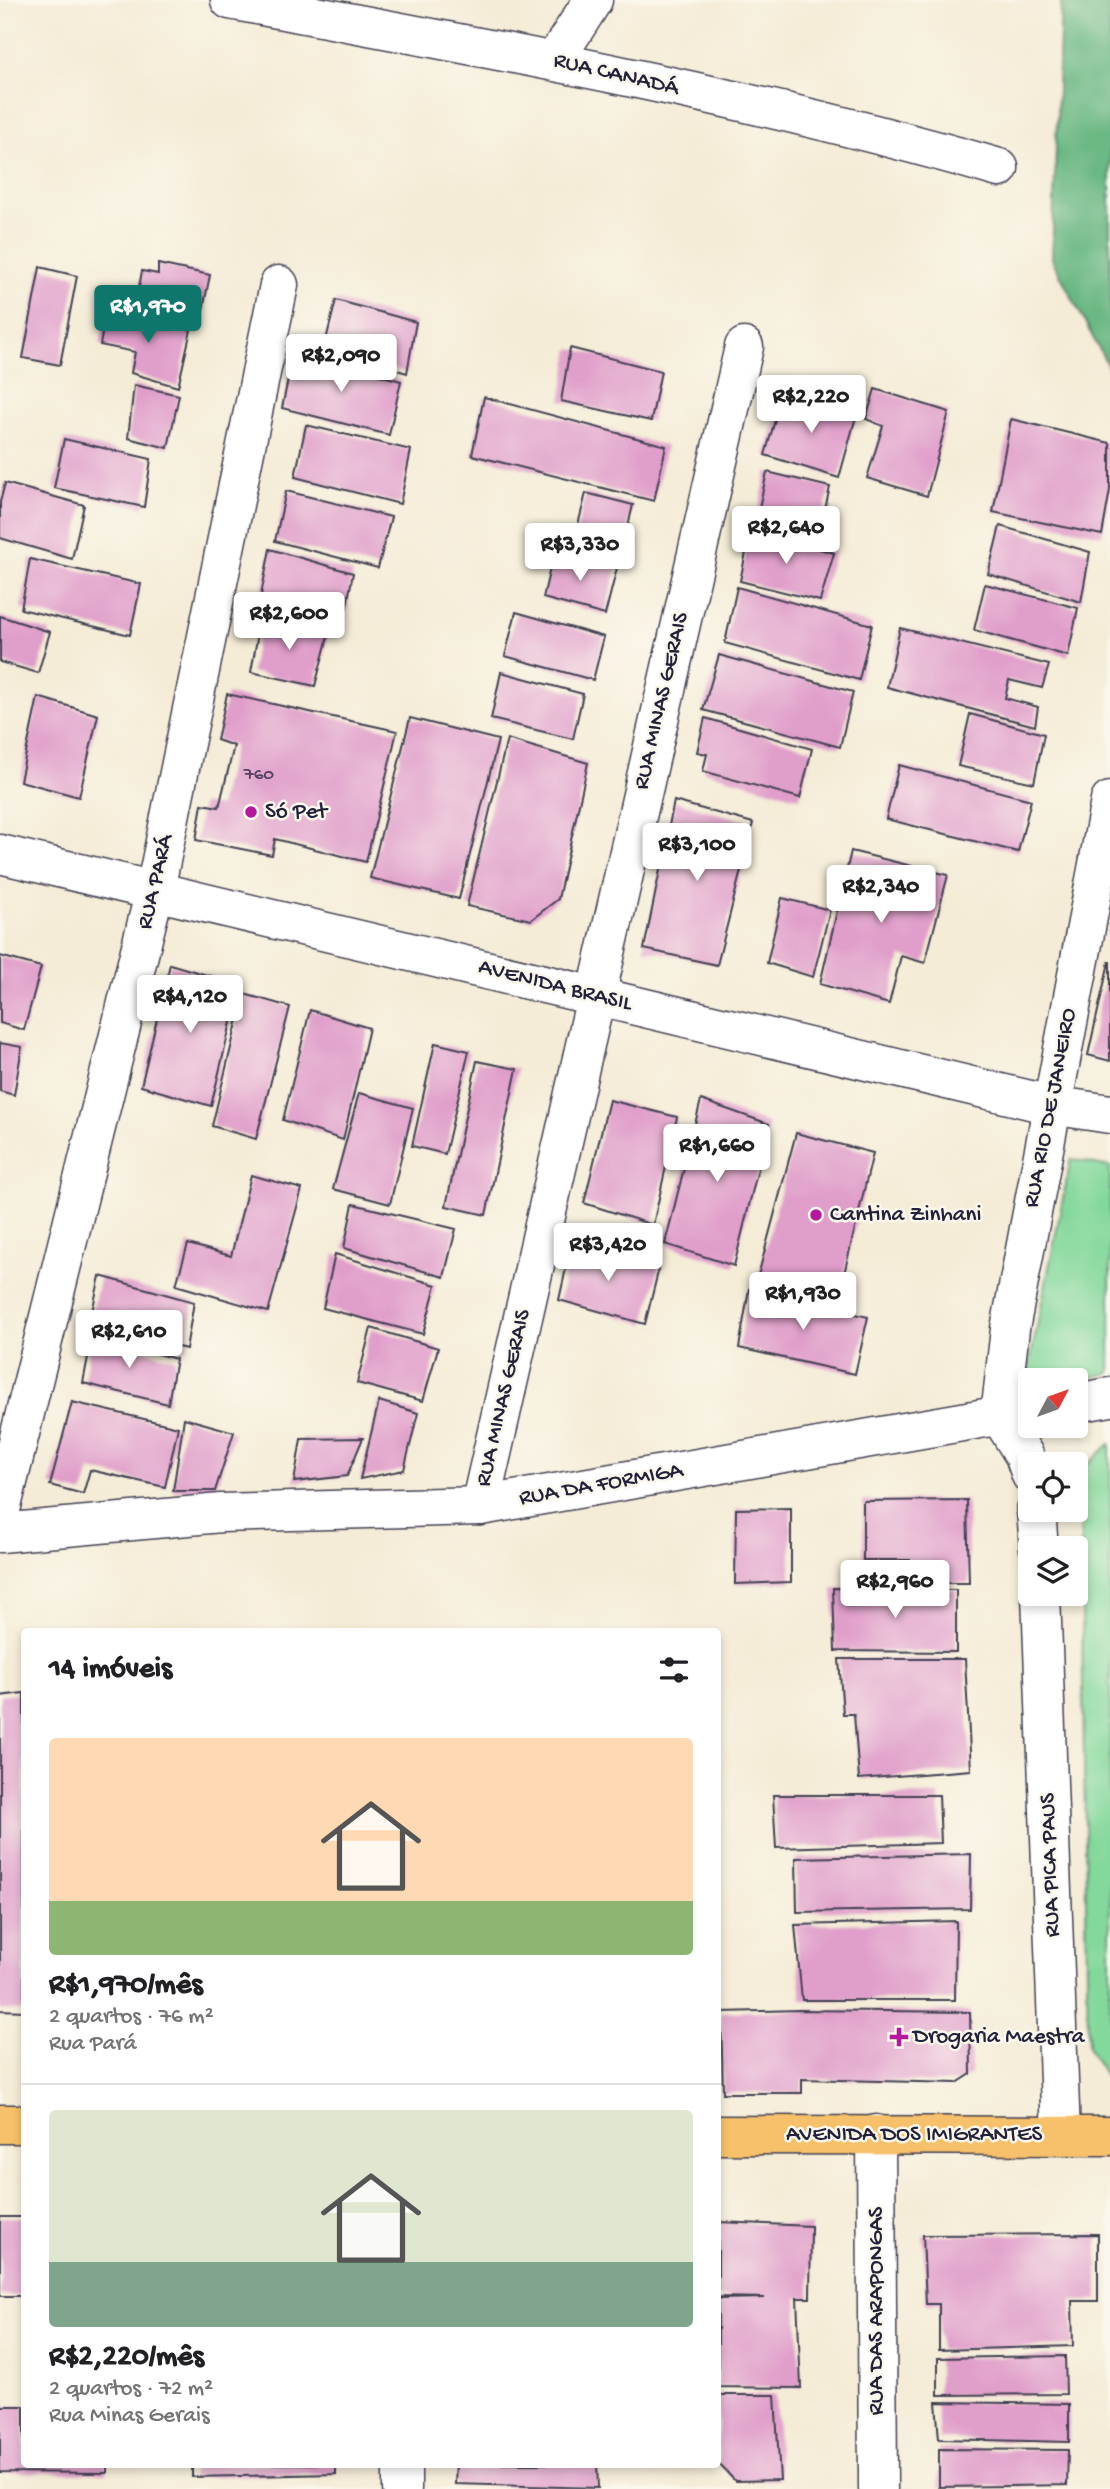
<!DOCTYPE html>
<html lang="pt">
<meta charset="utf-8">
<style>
body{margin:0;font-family:"Gochi Hand",sans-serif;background:#f2f2f2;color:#202124;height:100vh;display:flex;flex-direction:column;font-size:26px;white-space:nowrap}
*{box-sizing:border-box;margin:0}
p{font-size:23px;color:#757577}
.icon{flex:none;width:38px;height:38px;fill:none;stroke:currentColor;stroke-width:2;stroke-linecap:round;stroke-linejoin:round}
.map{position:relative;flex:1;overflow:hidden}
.panel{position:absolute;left:21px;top:1628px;width:700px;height:840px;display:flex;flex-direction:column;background:#fff;border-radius:7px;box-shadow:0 4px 10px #0003}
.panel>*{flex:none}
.needle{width:46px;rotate:49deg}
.fabs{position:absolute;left:1018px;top:1368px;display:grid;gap:14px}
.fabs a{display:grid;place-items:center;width:70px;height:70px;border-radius:7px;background:#fff;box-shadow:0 4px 10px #0003;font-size:35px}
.price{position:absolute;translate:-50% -60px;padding:0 16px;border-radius:7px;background:#fff;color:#222;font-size:23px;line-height:46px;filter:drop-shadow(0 2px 4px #0008)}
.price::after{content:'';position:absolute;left:50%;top:42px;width:21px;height:16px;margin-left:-10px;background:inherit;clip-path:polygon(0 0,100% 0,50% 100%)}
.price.selected{background:#0f766e;color:#fff}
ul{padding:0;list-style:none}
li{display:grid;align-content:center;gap:14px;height:371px;padding:0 28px}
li+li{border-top:2px solid #e0e0e0}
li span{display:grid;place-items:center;height:217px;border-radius:7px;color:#555}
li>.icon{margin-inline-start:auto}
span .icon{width:126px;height:126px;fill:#fffc;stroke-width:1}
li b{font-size:30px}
h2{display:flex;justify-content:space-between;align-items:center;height:84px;padding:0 28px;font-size:30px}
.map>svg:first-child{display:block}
.green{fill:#83d89b;stroke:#527d6b;stroke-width:2}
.forest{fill:#6ab883;stroke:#466d5f;stroke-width:2}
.building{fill:#e09eca}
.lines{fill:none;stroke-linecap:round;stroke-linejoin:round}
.minor-casing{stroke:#424052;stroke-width:41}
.major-casing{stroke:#424052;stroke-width:41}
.minor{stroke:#fff;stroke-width:38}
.major{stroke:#f7c06b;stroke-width:38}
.poi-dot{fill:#b5179e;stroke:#fbf7ec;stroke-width:2.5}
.labels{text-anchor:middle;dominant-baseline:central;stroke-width:5;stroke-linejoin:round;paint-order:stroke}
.number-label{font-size:19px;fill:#52415f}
.street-label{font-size:23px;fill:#22223b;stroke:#fbf7ec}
.poi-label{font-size:23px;fill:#22223b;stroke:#fbf7ec;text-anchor:start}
</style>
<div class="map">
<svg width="1110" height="2489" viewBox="0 0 1110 2489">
<rect width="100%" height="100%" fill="#fbf7ec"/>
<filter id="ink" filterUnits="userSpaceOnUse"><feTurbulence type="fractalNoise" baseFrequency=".0143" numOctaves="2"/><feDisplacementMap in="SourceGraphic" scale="14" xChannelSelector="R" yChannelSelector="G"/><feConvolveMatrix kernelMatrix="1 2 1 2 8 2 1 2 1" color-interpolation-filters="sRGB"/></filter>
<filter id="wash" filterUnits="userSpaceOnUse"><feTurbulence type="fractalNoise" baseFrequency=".00686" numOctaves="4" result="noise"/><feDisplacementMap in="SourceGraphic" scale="28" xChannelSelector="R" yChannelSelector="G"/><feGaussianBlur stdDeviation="1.57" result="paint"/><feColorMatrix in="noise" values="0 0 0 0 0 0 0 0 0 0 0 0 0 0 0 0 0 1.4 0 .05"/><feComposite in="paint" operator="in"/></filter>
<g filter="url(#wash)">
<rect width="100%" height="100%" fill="#f4ecd7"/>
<!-- green -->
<g class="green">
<polygon points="1071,1159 1110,1167 1110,1373 1072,1381 1031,1381 1031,1390 1024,1391"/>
<polygon points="1110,1444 1110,2085 1088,2047 1080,1471"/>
</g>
<!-- forest -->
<polygon class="forest" points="1065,0 1110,0 1110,370 1052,259 1061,4"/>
<g id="blocks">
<!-- building -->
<g class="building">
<polygon points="158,264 210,275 200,324 135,309 142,271 158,274"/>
<polygon points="40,267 77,276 60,365 23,358"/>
<polygon points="336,300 416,322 407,373 324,348"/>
<polygon points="107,307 191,330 178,387 131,373 135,352 100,345"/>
<polygon points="570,348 661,371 651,421 561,401"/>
<polygon points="294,351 401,381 389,435 282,408"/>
<polygon points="134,385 179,395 168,448 128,438"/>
<polygon points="875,389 949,412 927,496 867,478 883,426 866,419"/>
<polygon points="783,392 857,413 839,478 765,455"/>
<polygon points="484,397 666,446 654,501 472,455"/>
<polygon points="1011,419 1110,443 1110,490 1102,535 993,512"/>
<polygon points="306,425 411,450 400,504 295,477"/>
<polygon points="64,439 151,459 144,507 54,488"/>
<polygon points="767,472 830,487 819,536 757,517"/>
<polygon points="5,483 84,505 72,559 0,538 0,502"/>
<polygon points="286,491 391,517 378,568 275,541"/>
<polygon points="586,493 633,505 622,551 575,537"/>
<polygon points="1000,526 1090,552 1081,602 988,574"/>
<polygon points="751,529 834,553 820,601 740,581"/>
<polygon points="270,549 353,573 344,621 260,600"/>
<polygon points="554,551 617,568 605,615 543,598"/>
<polygon points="30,559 141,584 130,635 21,609"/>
<polygon points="985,584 1078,608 1068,656 974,630"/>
<polygon points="737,587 872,625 859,680 725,643"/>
<polygon points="516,612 604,637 593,680 505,656"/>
<polygon points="0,616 50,632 38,673 0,662"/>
<polygon points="261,617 329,633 315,686 251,672"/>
<polygon points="900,628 1049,665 1042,688 1009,680 1005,698 1038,707 1035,726 887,687"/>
<polygon points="719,655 853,692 840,747 703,710"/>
<polygon points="501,672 583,694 573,739 491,719"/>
<polygon points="227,694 397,731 366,862 275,839 272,855 196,840 202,804 219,807 234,746 217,740"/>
<polygon points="38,697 98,715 79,797 20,781"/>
<polygon points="970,714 1044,734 1034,783 958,766"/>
<polygon points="410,718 498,740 459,899 370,878"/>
<polygon points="705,718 812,749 800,798 703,771 707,754 697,752"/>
<polygon points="507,739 588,763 558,899 531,920 467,906"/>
<polygon points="899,765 1031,800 1018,852 886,819"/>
<polygon points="674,801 753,823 717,965 644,949"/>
<polygon points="851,851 948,875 925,963 901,956 889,1004 820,984"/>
<polygon points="782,898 830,910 813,977 767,963"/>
<polygon points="0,956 41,967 24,1030 0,1023"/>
<polygon points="1109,962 1110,962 1110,1061 1088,1055"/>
<polygon points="170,964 240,985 211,1106 141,1086"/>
<polygon points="244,994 290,1007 256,1139 212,1126"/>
<polygon points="310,1010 369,1028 343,1140 283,1120"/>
<polygon points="0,1043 22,1047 14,1095 0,1091"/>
<polygon points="435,1043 469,1051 445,1154 412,1146"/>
<polygon points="477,1061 517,1069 486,1215 446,1206"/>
<polygon points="359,1093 413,1108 390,1204 333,1189"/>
<polygon points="609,1100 677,1117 653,1225 584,1203"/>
<polygon points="701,1100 769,1124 734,1266 665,1244"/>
<polygon points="796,1133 873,1153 838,1299 758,1276"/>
<polygon points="251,1175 302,1189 268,1312 176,1285 188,1244 231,1256"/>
<polygon points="353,1204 456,1229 444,1277 344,1248"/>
<polygon points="572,1241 659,1268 645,1324 559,1300"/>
<polygon points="335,1254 436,1285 423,1334 323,1308"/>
<polygon points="100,1276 194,1302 186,1349 89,1325"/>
<polygon points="749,1289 868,1317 855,1374 739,1348"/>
<polygon points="371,1328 438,1348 423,1401 357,1383"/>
<polygon points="92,1336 176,1359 168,1404 83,1383"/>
<polygon points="379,1401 418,1413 404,1470 360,1479"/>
<polygon points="72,1402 178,1427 165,1487 90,1470 83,1494 50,1485"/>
<polygon points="184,1418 234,1432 215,1491 173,1491"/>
<polygon points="363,1438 347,1476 294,1482 301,1439"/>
<polygon points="967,1500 969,1583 912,1583 910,1560 863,1560 863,1501"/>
<polygon points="791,1508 791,1582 735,1584 736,1509"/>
<polygon points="833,1588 956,1590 956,1652 835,1651"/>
<polygon points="839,1659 965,1659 971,1770 859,1779 854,1714 843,1714"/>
<polygon points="24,1693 24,2011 0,2010 0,1696"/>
<polygon points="773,1795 939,1795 941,1843 776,1848"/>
<polygon points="971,1854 970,1909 797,1912 796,1858"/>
<polygon points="956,1921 955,2000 802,2000 795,1925"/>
<polygon points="799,2010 970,2012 971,2074 957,2083 802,2079 802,2093 723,2093 721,2012"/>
<rect x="0" y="2217" width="24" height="79"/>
<polygon points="718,2222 811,2226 810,2298 797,2298 801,2388 718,2387 718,2299 765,2298 718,2297"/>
<polygon points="1098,2234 1098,2301 1072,2301 1073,2346 939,2350 939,2304 926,2304 923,2235"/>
<polygon points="1065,2356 1066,2394 938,2395 938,2358"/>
<polygon points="718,2395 775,2395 780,2480 735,2481 718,2463"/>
<polygon points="936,2402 1069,2404 1069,2442 939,2439"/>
<polygon points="0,2406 24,2406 24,2464 107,2464 107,2473 0,2472"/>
<polygon points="939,2449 1068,2450 1067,2485 939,2487"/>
<polygon points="192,2464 336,2464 336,2474 192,2477"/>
<polygon points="456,2464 597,2464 598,2488 455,2484"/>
</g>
</g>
</g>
<g filter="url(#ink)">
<use href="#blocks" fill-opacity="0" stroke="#424052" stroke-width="2"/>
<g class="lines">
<!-- minor casing -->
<g class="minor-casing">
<g id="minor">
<path d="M230,0C488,48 747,95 999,168"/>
<polyline points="554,61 593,0"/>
<polyline points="0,854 1051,1105 1110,1114"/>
<polyline points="1076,1403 1110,1397"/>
<polyline points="1000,1416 1010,1329 1110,801"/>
<polyline points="1000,1416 1024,1455 1031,1475"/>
<polyline points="480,1506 744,347"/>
<polyline points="1036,1510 1039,1549"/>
<polyline points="0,1514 155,890 279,285"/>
<polyline points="0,1533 221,1513 480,1506 1031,1410"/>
<polyline points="1041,1594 1061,2135"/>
<polyline points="876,2134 878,2489"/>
<polyline points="402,2489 402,2464"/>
</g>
</g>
<!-- major casing -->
<g class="major-casing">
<g id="major">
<polyline points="0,2124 24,2124"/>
<polyline points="718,2135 1110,2136"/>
</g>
</g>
<!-- minor -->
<use href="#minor" class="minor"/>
<!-- major -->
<use href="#major" class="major"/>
</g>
</g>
<!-- markers -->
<g class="poi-dot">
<circle cx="251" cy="812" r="7"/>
<circle cx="816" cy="1215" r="7"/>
<path d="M895.5 2026.5h7v7h7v7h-7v7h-7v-7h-7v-7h7z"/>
</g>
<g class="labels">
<!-- number labels -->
<g class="number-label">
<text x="259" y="775">760</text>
</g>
<!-- street labels -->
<g class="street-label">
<text transform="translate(616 75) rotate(13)">RUA CANADÁ</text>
<text transform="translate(662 701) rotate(-77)">RUA MINAS GERAIS</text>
<text transform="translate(156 882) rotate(-77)">RUA PARÁ</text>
<text transform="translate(555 986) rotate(14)">AVENIDA BRASIL</text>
<text transform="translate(1051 1108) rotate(-79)">RUA RIO DE JANEIRO</text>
<text transform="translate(504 1398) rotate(-77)">RUA MINAS GERAIS</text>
<text transform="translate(601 1485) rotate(-10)">RUA DA FORMIGA</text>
<text transform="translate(1051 1865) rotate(-92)">RUA PICA PAUS</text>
<text x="914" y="2135">AVENIDA DOS IMIGRANTES</text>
<text transform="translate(877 2311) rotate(-90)">RUA DAS ARAPONGAS</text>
</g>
<!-- poi labels -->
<g class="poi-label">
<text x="265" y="812">Só Pet</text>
<text x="830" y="1215">Cantina Zinhani</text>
<text x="913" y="2037">Drogaria Maestra</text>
</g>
</g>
</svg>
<div class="fabs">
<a><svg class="needle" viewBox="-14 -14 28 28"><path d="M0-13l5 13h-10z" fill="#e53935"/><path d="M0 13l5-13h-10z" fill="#757577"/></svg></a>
<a><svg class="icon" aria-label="locate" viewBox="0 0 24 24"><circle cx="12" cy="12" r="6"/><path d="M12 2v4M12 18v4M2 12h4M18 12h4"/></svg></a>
<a><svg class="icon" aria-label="layers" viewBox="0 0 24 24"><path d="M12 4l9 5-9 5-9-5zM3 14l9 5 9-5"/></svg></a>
</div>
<b class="price selected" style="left:148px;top:345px">R$1,970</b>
<b class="price" style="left:341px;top:394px">R$2,090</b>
<b class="price" style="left:811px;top:435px">R$2,220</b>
<b class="price" style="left:786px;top:566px">R$2,640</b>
<b class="price" style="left:580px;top:583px">R$3,330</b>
<b class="price" style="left:289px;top:652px">R$2,600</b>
<b class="price" style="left:697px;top:883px">R$3,100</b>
<b class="price" style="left:881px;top:925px">R$2,340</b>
<b class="price" style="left:190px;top:1035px">R$4,120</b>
<b class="price" style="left:717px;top:1184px">R$1,660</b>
<b class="price" style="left:608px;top:1283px">R$3,420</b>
<b class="price" style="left:803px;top:1332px">R$1,930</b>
<b class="price" style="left:129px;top:1370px">R$2,610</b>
<b class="price" style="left:895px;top:1620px">R$2,960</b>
<section class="panel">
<h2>14 imóveis<svg class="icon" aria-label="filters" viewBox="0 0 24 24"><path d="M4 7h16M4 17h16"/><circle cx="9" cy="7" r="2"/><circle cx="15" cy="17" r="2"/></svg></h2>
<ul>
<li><span style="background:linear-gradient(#ffd9b3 75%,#8fb573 0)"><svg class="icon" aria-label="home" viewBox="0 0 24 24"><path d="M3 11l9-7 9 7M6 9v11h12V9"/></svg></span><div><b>R$1,970/mês</b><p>2 quartos · 76 m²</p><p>Rua Pará</p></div></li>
<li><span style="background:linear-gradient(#dfe7d0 70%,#7fa58c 0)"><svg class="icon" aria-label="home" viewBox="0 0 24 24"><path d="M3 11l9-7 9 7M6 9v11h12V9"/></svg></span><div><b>R$2,220/mês</b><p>2 quartos · 72 m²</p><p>Rua Minas Gerais</p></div></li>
</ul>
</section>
</div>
